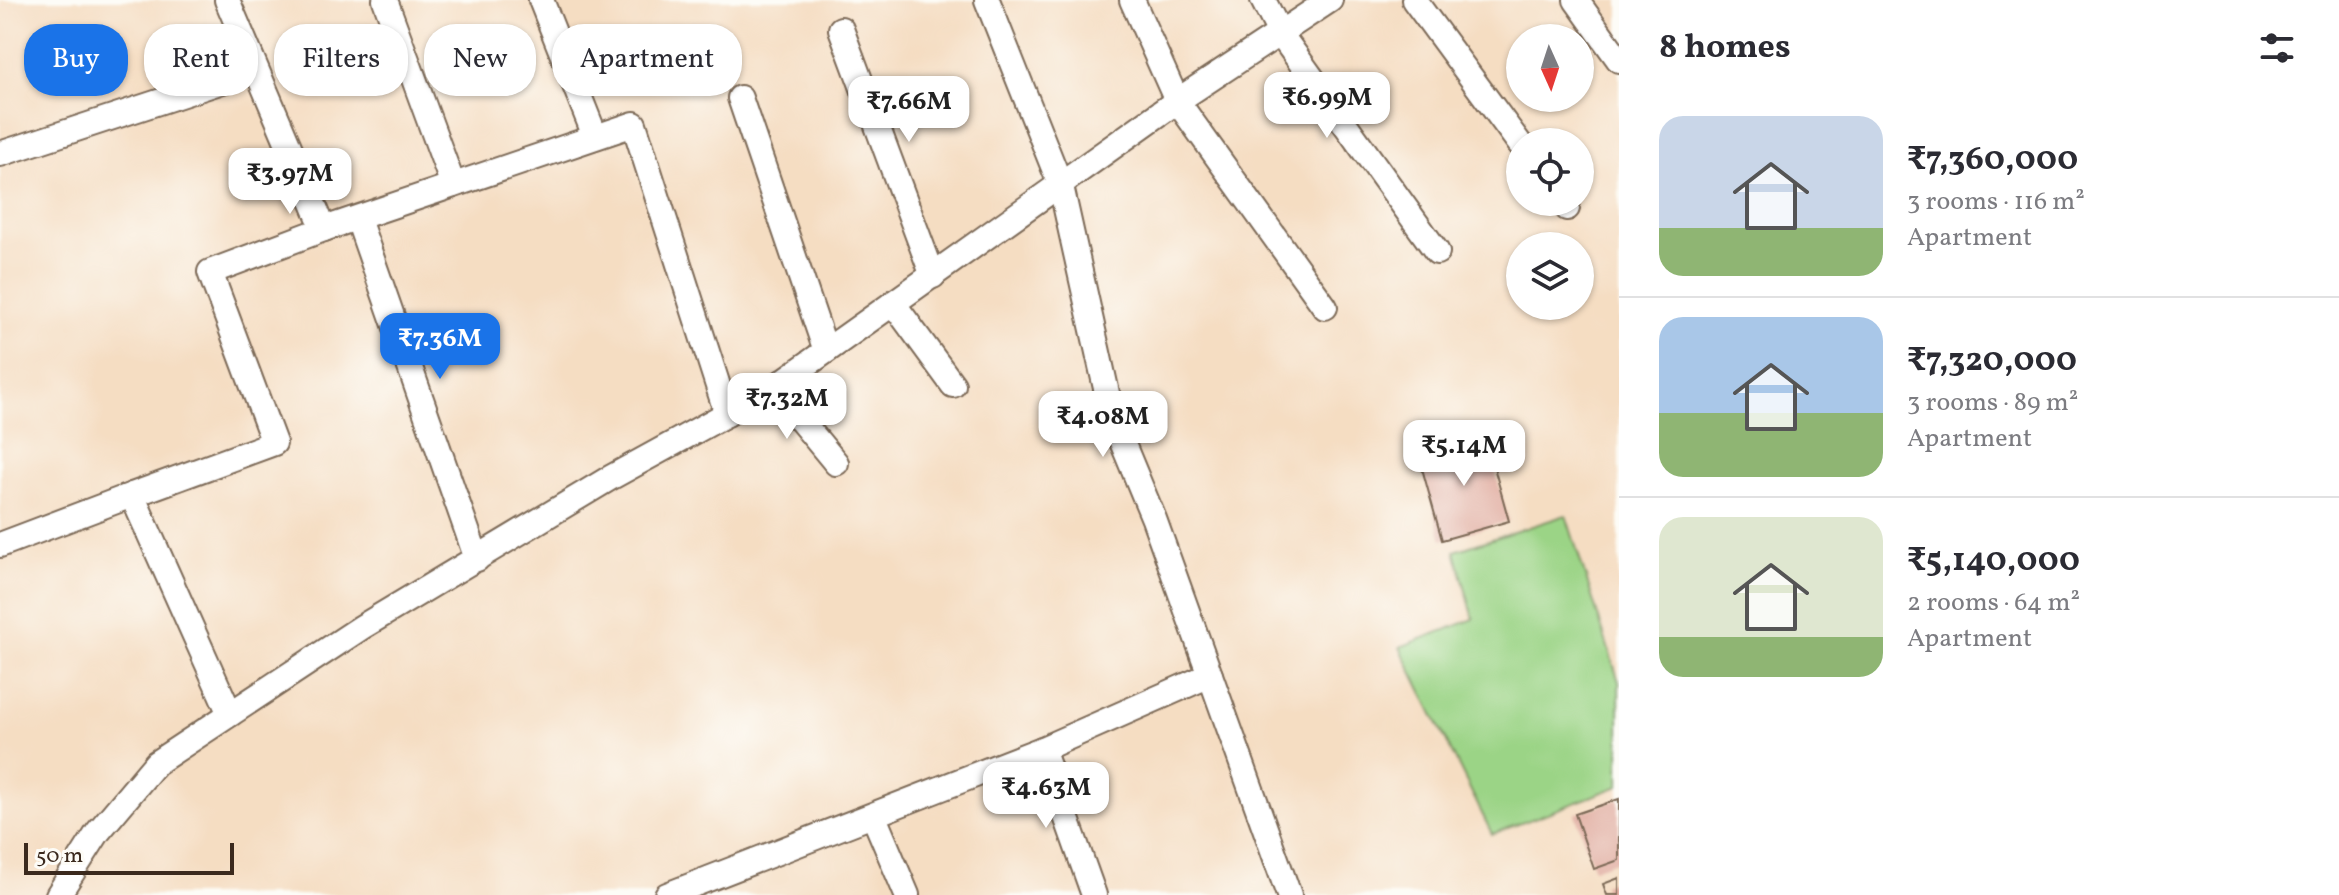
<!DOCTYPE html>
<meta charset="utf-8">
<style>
body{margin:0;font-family:Vollkorn,serif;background:#f2f2f3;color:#2b2b33;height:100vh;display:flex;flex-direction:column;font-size:30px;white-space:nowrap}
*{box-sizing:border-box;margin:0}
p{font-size:26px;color:#7c7c81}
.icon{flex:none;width:44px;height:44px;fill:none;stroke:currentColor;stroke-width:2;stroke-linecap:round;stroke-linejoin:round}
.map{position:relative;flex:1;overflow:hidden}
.sheet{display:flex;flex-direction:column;background:#fff;width:720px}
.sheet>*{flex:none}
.banner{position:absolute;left:24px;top:24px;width:760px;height:72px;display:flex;gap:16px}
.needle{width:52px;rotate:177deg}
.controls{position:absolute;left:1506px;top:24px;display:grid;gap:16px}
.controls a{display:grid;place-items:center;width:88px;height:88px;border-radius:50%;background:#fff;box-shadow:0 2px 6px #0004;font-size:40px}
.scale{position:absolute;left:24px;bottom:20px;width:210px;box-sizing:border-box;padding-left:8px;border:4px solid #3b2a1e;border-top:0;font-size:22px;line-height:28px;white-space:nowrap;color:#3b2a1e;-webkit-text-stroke:6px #fdfcf7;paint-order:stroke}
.price{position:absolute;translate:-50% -68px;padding:0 18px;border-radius:16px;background:#fff;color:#222;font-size:26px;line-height:52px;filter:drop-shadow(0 2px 4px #0008)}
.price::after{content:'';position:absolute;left:50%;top:48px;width:24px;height:18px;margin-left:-12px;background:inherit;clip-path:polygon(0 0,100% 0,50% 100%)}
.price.current{background:#1a73e8;color:#fff}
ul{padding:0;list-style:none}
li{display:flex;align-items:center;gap:24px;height:200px;padding:0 40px}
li+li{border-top:2px solid #e1e1e2}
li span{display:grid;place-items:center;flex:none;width:224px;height:160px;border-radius:24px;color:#555}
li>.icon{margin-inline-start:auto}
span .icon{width:96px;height:96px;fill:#fffc;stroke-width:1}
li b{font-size:34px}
h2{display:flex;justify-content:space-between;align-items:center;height:96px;padding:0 40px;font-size:34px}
.chip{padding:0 28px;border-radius:32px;background:#fff;box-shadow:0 2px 6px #0004;font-size:28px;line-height:72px}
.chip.current{background:#1a73e8;color:#fff}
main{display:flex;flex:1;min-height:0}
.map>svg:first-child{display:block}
.green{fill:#9bd486;stroke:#6b7f52;stroke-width:2}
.building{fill:#e0aa9e}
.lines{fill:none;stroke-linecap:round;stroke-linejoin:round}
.street-casing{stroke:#7c6957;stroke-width:28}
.street{stroke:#fff;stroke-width:24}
</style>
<main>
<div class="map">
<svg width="1619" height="895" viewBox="0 0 1619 895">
<rect width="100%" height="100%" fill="#fdfcf7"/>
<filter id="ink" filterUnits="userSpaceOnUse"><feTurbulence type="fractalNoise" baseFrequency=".0125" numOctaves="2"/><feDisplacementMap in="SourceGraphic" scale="16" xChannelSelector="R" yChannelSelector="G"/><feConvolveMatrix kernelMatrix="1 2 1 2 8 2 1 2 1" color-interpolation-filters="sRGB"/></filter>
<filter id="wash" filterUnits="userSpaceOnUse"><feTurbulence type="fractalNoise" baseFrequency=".006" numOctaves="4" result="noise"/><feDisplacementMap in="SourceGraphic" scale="32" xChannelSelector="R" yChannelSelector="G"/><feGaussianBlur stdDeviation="1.8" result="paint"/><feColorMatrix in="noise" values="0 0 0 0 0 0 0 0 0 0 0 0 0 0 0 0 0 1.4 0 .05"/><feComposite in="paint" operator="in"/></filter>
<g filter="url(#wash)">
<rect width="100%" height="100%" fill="#f5ddc2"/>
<!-- green -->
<polygon class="green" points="1566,515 1619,682 1619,786 1492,834 1400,647 1474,619 1455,551"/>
<g id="blocks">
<!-- building -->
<g class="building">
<polygon points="1485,435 1509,521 1442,540 1418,454"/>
<polygon points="1619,799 1619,860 1594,869 1575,814"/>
<polygon points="1619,878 1619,895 1607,895 1603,884"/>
</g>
</g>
</g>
<g filter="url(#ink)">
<use href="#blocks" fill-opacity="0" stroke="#7c6957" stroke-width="2"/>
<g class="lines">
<!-- street casing -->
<g class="street-casing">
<g id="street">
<polyline points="227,0 324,229"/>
<polyline points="385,0 453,185"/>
<polyline points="541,0 595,136"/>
<polyline points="987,0 1061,186 1113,420 1154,519 1289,895"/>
<polyline points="1132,0 1177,101 1325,307"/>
<polyline points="1263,0 1281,35 1437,252"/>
<polyline points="1414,0 1520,144"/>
<polyline points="1576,0 1619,60"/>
<polyline points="841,29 933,276"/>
<polyline points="740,98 826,351"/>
<polyline points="0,154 256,70"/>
<polyline points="1562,202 1567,208"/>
<polyline points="358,219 477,559"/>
<polyline points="893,303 953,385"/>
<polyline points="774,388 836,463"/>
<polyline points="0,545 132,495"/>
<polyline points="230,714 132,495 274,443 210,272 324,229 634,124 727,414"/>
<polyline points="1042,749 1094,895"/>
<polyline points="874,817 907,895"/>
<polyline points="58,895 98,832 156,763 362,627 610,478 774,388 1177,101 1330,0"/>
<polyline points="667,895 1042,749 1210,675"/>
</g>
</g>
<!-- street -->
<use href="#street" class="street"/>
</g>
</g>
</svg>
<div class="controls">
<a><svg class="needle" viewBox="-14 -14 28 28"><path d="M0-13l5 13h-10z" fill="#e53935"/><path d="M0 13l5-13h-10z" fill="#7c7c81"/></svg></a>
<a><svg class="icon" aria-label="locate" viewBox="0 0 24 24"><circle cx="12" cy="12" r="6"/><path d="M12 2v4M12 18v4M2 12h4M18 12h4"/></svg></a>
<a><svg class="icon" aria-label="layers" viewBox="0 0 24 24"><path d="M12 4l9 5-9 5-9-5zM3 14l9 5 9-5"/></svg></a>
</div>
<div class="scale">50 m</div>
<b class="price" style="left:1327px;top:140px">₹6.99M</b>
<b class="price" style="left:909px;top:144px">₹7.66M</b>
<b class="price" style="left:290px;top:216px">₹3.97M</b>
<b class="price current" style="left:440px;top:381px">₹7.36M</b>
<b class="price" style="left:787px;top:441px">₹7.32M</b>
<b class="price" style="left:1103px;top:459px">₹4.08M</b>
<b class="price" style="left:1464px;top:488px">₹5.14M</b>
<b class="price" style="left:1046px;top:830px">₹4.63M</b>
<div class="banner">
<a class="chip current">Buy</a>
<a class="chip">Rent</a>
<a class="chip">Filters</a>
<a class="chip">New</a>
<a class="chip">Apartment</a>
</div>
</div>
<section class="sheet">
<h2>8 homes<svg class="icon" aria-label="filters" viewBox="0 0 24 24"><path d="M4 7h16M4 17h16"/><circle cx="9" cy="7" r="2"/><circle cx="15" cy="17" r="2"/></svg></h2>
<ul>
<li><span style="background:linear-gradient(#c9d6e8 70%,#8fb573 0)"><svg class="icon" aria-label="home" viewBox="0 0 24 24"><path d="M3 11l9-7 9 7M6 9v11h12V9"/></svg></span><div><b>₹7,360,000</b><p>3 rooms · 116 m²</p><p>Apartment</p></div></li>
<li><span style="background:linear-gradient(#a9c7e8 60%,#8fb573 0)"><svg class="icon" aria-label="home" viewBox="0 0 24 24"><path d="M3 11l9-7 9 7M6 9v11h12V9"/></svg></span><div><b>₹7,320,000</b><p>3 rooms · 89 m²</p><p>Apartment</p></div></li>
<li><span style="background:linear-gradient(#dfe7d0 75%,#8fb573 0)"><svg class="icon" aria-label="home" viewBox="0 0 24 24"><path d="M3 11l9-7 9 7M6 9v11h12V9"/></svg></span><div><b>₹5,140,000</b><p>2 rooms · 64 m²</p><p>Apartment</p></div></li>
</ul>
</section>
</main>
